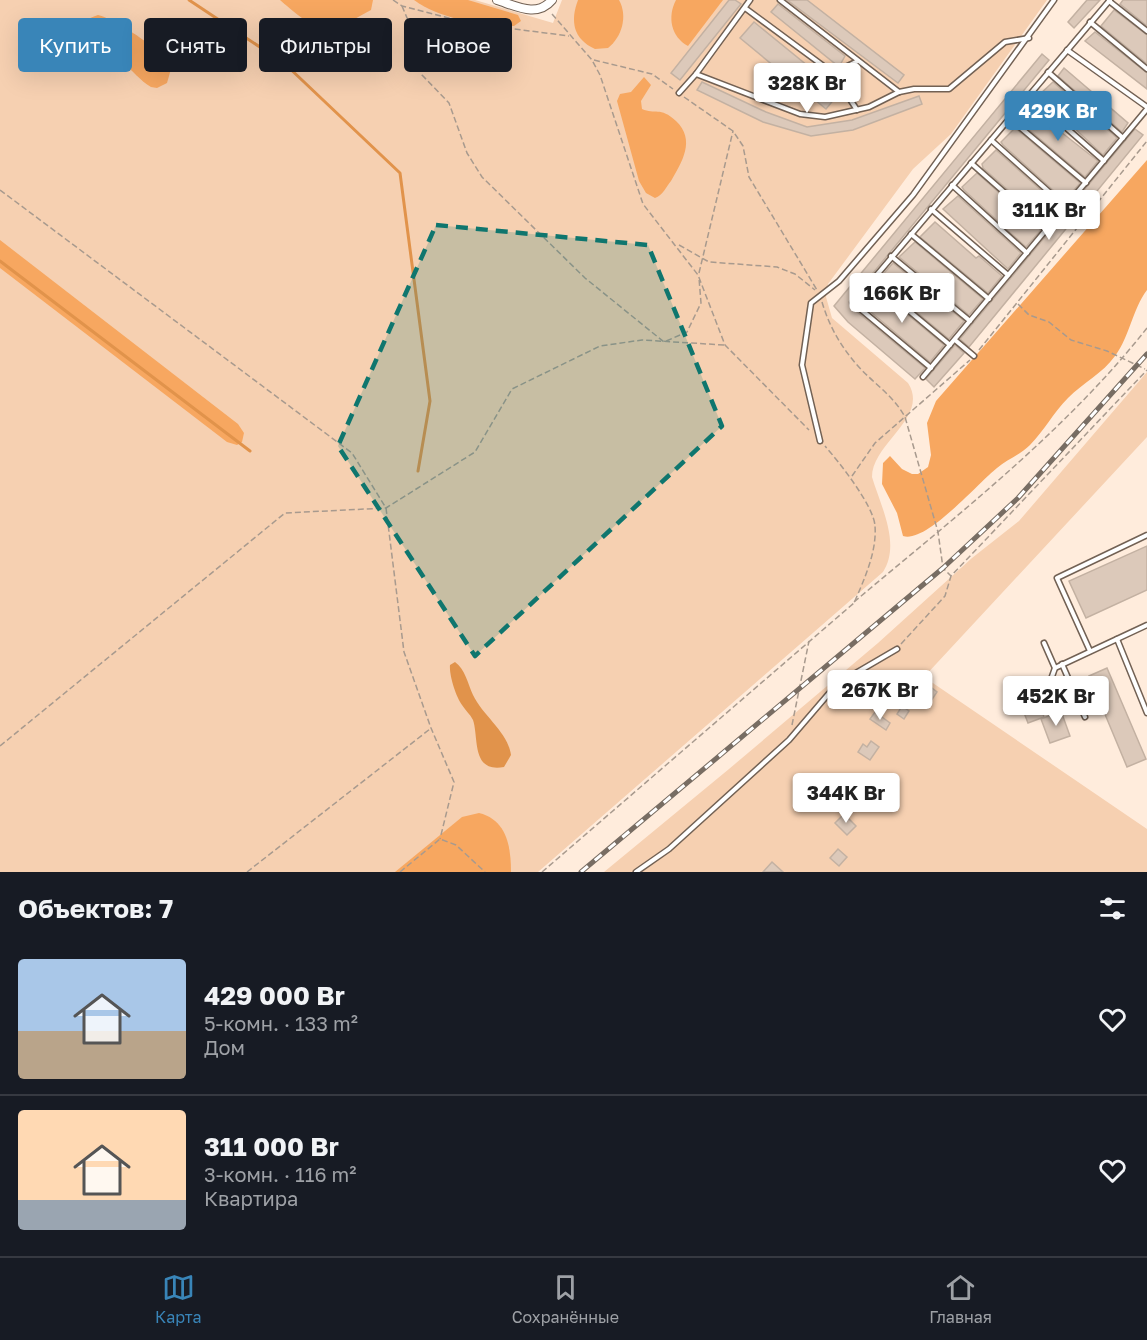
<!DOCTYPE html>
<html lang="ru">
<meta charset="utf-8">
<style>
body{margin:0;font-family:"Golos Text",sans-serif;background:#242831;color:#f1f3f6;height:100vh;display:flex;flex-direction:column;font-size:22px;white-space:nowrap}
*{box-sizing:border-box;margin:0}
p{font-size:20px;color:#9ea1a6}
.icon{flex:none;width:33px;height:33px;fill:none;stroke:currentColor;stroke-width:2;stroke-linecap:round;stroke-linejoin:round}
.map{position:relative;height:872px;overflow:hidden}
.panel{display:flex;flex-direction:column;background:#171b24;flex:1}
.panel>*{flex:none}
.guide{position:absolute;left:18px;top:18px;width:600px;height:54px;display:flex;gap:12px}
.price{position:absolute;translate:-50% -51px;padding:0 14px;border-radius:6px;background:#fff;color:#222;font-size:20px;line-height:39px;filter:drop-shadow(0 2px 3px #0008)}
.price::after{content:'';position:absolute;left:50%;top:36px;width:18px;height:14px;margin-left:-9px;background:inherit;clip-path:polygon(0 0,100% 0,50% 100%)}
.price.current{background:#3985b8;color:#fff}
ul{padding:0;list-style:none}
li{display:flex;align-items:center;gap:18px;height:150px;padding:0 18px}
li+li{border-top:2px solid #363941}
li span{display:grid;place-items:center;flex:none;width:168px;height:120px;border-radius:6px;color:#555}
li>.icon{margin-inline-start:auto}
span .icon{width:72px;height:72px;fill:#fffc;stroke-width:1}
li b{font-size:26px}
h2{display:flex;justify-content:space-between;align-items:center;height:72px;padding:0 18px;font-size:26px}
.pill{padding:0 21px;border-radius:6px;background:#171b24;box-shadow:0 6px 24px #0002;font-size:21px;line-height:54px}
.pill.current{background:#3985b8;color:#fff}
.tabs{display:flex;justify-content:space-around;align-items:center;height:84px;border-top:2px solid #363941;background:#171b24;font-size:16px;color:#9ea1a6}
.tabs a{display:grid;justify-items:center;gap:3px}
.tabs .current{color:#3985b8}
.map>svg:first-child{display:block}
.green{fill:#f6d0b1}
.forest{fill:#f7a760}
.water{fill:#e1934b}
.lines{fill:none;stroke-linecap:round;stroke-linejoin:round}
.stream{stroke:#e1934b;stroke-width:3}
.building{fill:#dcc9ba;stroke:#c3b1a2;stroke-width:1.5}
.service-casing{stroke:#726154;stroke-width:7}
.minor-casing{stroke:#726154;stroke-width:10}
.path{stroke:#a89a8e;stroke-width:1.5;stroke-dasharray:6 3;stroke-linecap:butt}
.service{stroke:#fff;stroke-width:4}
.minor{stroke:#fff;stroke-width:8}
.rail-casing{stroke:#786d63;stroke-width:5}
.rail{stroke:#fff;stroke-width:3;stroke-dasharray:9;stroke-linecap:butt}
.marked{fill:#0f766e;fill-opacity:0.2;stroke:#0f766e;stroke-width:4.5;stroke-dasharray:12 8;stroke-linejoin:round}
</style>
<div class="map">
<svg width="1147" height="872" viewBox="0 0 1147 872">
<rect width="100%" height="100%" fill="#ffecdc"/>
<!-- green -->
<g class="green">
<path d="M0,0H475L553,23L562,0H1047L951,134L913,169L828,284L826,297L832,318L908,383C930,417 872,443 872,477C881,507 901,544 883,572L538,872H0Z"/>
<polygon points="1147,372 1147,437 924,677 1147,829 1147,872 604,872 729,769 878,643 972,558 1019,521"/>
</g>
<!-- forest -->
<g class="forest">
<path d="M280,0H373L371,10C325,36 319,34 280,0Z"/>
<path d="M414,0H468L518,15L521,21L514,26C482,25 439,19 414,0Z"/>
<path d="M578,0H619C628,16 622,37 608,48L595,49C573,39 570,21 578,0Z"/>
<path d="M676,0H723L688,46C671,37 667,17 676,0Z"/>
<path d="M98,15C115,19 167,52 171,69L167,83L157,88L151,87C140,81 133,70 122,63C109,55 51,30 98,15Z"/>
<path d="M644,77L651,85L641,101L642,109C655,115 660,106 676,121C696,140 682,162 671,181C666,187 663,195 655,198L646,193L639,181L617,101L620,94L631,92Z"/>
<path d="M1147,160V290C1132,310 1130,336 1115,356C1103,373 1083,383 1068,398C1053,413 1044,431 1030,445C1020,455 1008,459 997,468C979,482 926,544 903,536L897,513L882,484L883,463L890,456L902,469L912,474H918L928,467L931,455L927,423L936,401Z"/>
<polygon points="0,240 238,424 244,433 242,442 237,445 227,442 0,268"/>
<path d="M479,813C507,820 511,847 511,872H395L462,817Z"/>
</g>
<!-- water -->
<path class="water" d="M455,662C465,669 468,684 473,695C483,716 508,732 511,755L504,767C471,773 479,738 473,720C470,714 465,710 462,705C456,697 449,675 450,665Z"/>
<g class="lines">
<!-- stream -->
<g class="stream">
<polyline points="189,0 284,63 400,173 430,401 418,471"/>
<polyline points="0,261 250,451"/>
</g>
</g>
<!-- building -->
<g class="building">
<polygon points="729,0 735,0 741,4 680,80 671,73"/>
<polygon points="787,0 807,0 904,75 898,83"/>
<polygon points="1087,0 1100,0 1074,28 1068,22"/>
<polygon points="1123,0 1147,0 1147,26 1120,4"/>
<polygon points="778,4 845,56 840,65 838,66 771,12"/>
<polygon points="1114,10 1147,35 1147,64 1101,26"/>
<polygon points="754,22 840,92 826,109 740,38"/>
<polygon points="1095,32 1147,73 1147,89 1085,41"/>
<polygon points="1042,54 1049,60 849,302 850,306 925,368 915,379 848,322 834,306"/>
<polygon points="1064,68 1128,123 1122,132 1058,76"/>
<polygon points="702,82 766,112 807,127 852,120 919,96 922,104 853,130 811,136 763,122 697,90"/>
<polygon points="1053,82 1117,138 1103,155 1039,95"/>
<polygon points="1029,107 1098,161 1085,177 1020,122 1018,118"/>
<polygon points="1015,128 1080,183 1065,201 1003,145 1001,142"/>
<polygon points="1135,129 1143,135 969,347 960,339"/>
<polygon points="996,150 1060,207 1046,224 983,168 982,164"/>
<polygon points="977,173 1041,230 1026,247 964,190 962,187"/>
<polygon points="958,196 1021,253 1008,269 943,209"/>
<polygon points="935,222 976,258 979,256 1002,276 988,293 920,237"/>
<polygon points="915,242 983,299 969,315 899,257"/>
<polygon points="893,263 964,321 949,339 878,280"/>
<polygon points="873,286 944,345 930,362 859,302"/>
<polygon points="955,345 964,353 934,387 926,379"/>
<polygon points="1147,546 1147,590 1086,618 1069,581"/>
<polygon points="1107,668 1146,759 1127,767 1089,676"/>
<polygon points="928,685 937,692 929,704 919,697"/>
<polygon points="1037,698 1044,717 1028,723 1021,705"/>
<polygon points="902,706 909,711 904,719 897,714"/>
<polygon points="1061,711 1070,736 1050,743 1041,719"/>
<polygon points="875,712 890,723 886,730 870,719"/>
<polygon points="871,741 879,747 870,760 858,752 863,744 867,747"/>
<polygon points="838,775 859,790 849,804 828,790"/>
<polygon points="844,814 856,826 847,835 835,823"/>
<polygon points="838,849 847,857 839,866 830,858"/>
<polygon points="772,862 783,872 763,872"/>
</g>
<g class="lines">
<!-- service casing -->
<g class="service-casing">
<g id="service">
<polyline points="780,0 899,92"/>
<polyline points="1109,1 1147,31"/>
<polyline points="745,8 833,73 858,61"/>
<polyline points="1090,22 1147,69"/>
<polyline points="1067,50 1147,107"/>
<polyline points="1048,72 1123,138"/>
<polyline points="833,73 857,110"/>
<polyline points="696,74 750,0"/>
<polyline points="679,93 696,74 800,114 825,117 869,107 899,92 914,89 949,89 1005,42 1029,38"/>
<polyline points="1029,95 1104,161"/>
<polyline points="1009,118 1086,183"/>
<polyline points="991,140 1066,207"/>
<polyline points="971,163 1047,230"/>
<polyline points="952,185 1027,253"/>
<polyline points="931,209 1008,275"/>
<polyline points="911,234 989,299"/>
<polyline points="891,256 970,321"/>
<polyline points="872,280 950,345"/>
<polyline points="955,340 974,356"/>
<polyline points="931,368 853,303 1110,0"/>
<polyline points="923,377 1147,109"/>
<polyline points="820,441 802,365 811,303 839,281 913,195 1054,0"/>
<polyline points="1117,639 1147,713"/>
<polyline points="1044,643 1055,668"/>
<polyline points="1090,651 1057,578 1147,535"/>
<polyline points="1062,664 1085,717"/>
<polyline points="1044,687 1051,710"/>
<polyline points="1019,698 1049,685 1055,668 1147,625"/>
<polyline points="636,872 669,849 789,740 837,684 897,649"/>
</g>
</g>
<!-- minor casing -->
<g class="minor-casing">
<path id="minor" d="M497,0C516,6 537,18 552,0"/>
</g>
<!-- path -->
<g class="path">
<polyline points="393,0 402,6 468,23 569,36"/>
<polyline points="402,6 415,37 422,75 449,103 467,153 482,177 585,278 664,342 687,332 701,303 699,278"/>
<polyline points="552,14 592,60 600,75 643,204 698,275 725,345 809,430"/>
<polyline points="594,60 652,74 673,89"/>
<polyline points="684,97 733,131 743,146 749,177 817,290"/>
<polyline points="0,190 352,453 386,508 404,652 431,728 454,782 440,839"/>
<polyline points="679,245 709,262 777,267 795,274 815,290"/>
<polyline points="699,273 733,131"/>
<path d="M822,302C829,326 841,347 858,366C874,384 893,395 905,417L938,532L943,568L951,576"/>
<polyline points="1018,304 1029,315 1049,322 1071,340 1107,351 1145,369"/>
<polyline points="979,350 1147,141"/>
<polyline points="852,476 875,443 970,360"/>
<path d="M854,602C956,516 1064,433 1147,328"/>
<polyline points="901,644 945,596 951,576 1147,370"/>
<polyline points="792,725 809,641"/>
<polyline points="0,746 285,513 386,508 475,452 512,389 600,346 642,340 724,345"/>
<polyline points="247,872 430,729"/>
<polyline points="400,872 440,839 456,845 485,872"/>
<path d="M542,872L854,603C864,580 877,552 875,526C874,506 839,462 825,446"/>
</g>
<!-- service -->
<use href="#service" class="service"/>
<!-- minor -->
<use href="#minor" class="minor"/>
<!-- rail casing -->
<g class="rail-casing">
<polyline id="rail" points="581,872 943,568 1018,498 1147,354"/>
</g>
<!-- rail -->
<use href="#rail" class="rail"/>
</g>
<!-- marked area -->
<path class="marked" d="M436,225L648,245L722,426L475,656L338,446Z"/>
</svg>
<b class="price" style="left:807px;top:114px">328K Br</b>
<b class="price current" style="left:1058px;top:142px">429K Br</b>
<b class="price" style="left:1049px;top:241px">311K Br</b>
<b class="price" style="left:902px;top:324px">166K Br</b>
<b class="price" style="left:880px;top:721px">267K Br</b>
<b class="price" style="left:1056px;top:727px">452K Br</b>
<b class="price" style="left:846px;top:824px">344K Br</b>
<div class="guide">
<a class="pill current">Купить</a>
<a class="pill">Снять</a>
<a class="pill">Фильтры</a>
<a class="pill">Новое</a>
</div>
</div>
<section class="panel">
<h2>Объектов: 7<svg class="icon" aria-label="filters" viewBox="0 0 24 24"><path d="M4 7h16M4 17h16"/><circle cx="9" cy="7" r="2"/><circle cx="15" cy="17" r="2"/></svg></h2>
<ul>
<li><span style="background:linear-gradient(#a9c7e8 60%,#b9a48a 0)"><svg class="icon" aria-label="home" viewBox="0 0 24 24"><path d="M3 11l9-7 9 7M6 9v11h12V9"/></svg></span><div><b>429 000 Br</b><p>5-комн. · 133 m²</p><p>Дом</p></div><svg class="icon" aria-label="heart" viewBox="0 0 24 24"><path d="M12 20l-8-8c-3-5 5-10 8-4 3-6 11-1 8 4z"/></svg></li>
<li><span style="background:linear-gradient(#ffd9b3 75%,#9aa5b1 0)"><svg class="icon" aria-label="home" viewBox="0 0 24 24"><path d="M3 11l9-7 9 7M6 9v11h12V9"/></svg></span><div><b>311 000 Br</b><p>3-комн. · 116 m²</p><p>Квартира</p></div><svg class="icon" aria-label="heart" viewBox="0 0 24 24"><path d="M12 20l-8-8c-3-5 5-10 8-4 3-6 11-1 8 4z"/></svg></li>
</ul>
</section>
<nav class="tabs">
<a class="current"><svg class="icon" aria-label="map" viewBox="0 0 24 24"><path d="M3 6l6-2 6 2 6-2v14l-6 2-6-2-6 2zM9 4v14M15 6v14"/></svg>Карта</a>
<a><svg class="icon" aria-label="saved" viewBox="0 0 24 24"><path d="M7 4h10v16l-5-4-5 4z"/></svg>Сохранённые</a>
<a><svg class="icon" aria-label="home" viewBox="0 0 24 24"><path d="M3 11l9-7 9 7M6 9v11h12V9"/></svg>Главная</a>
</nav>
